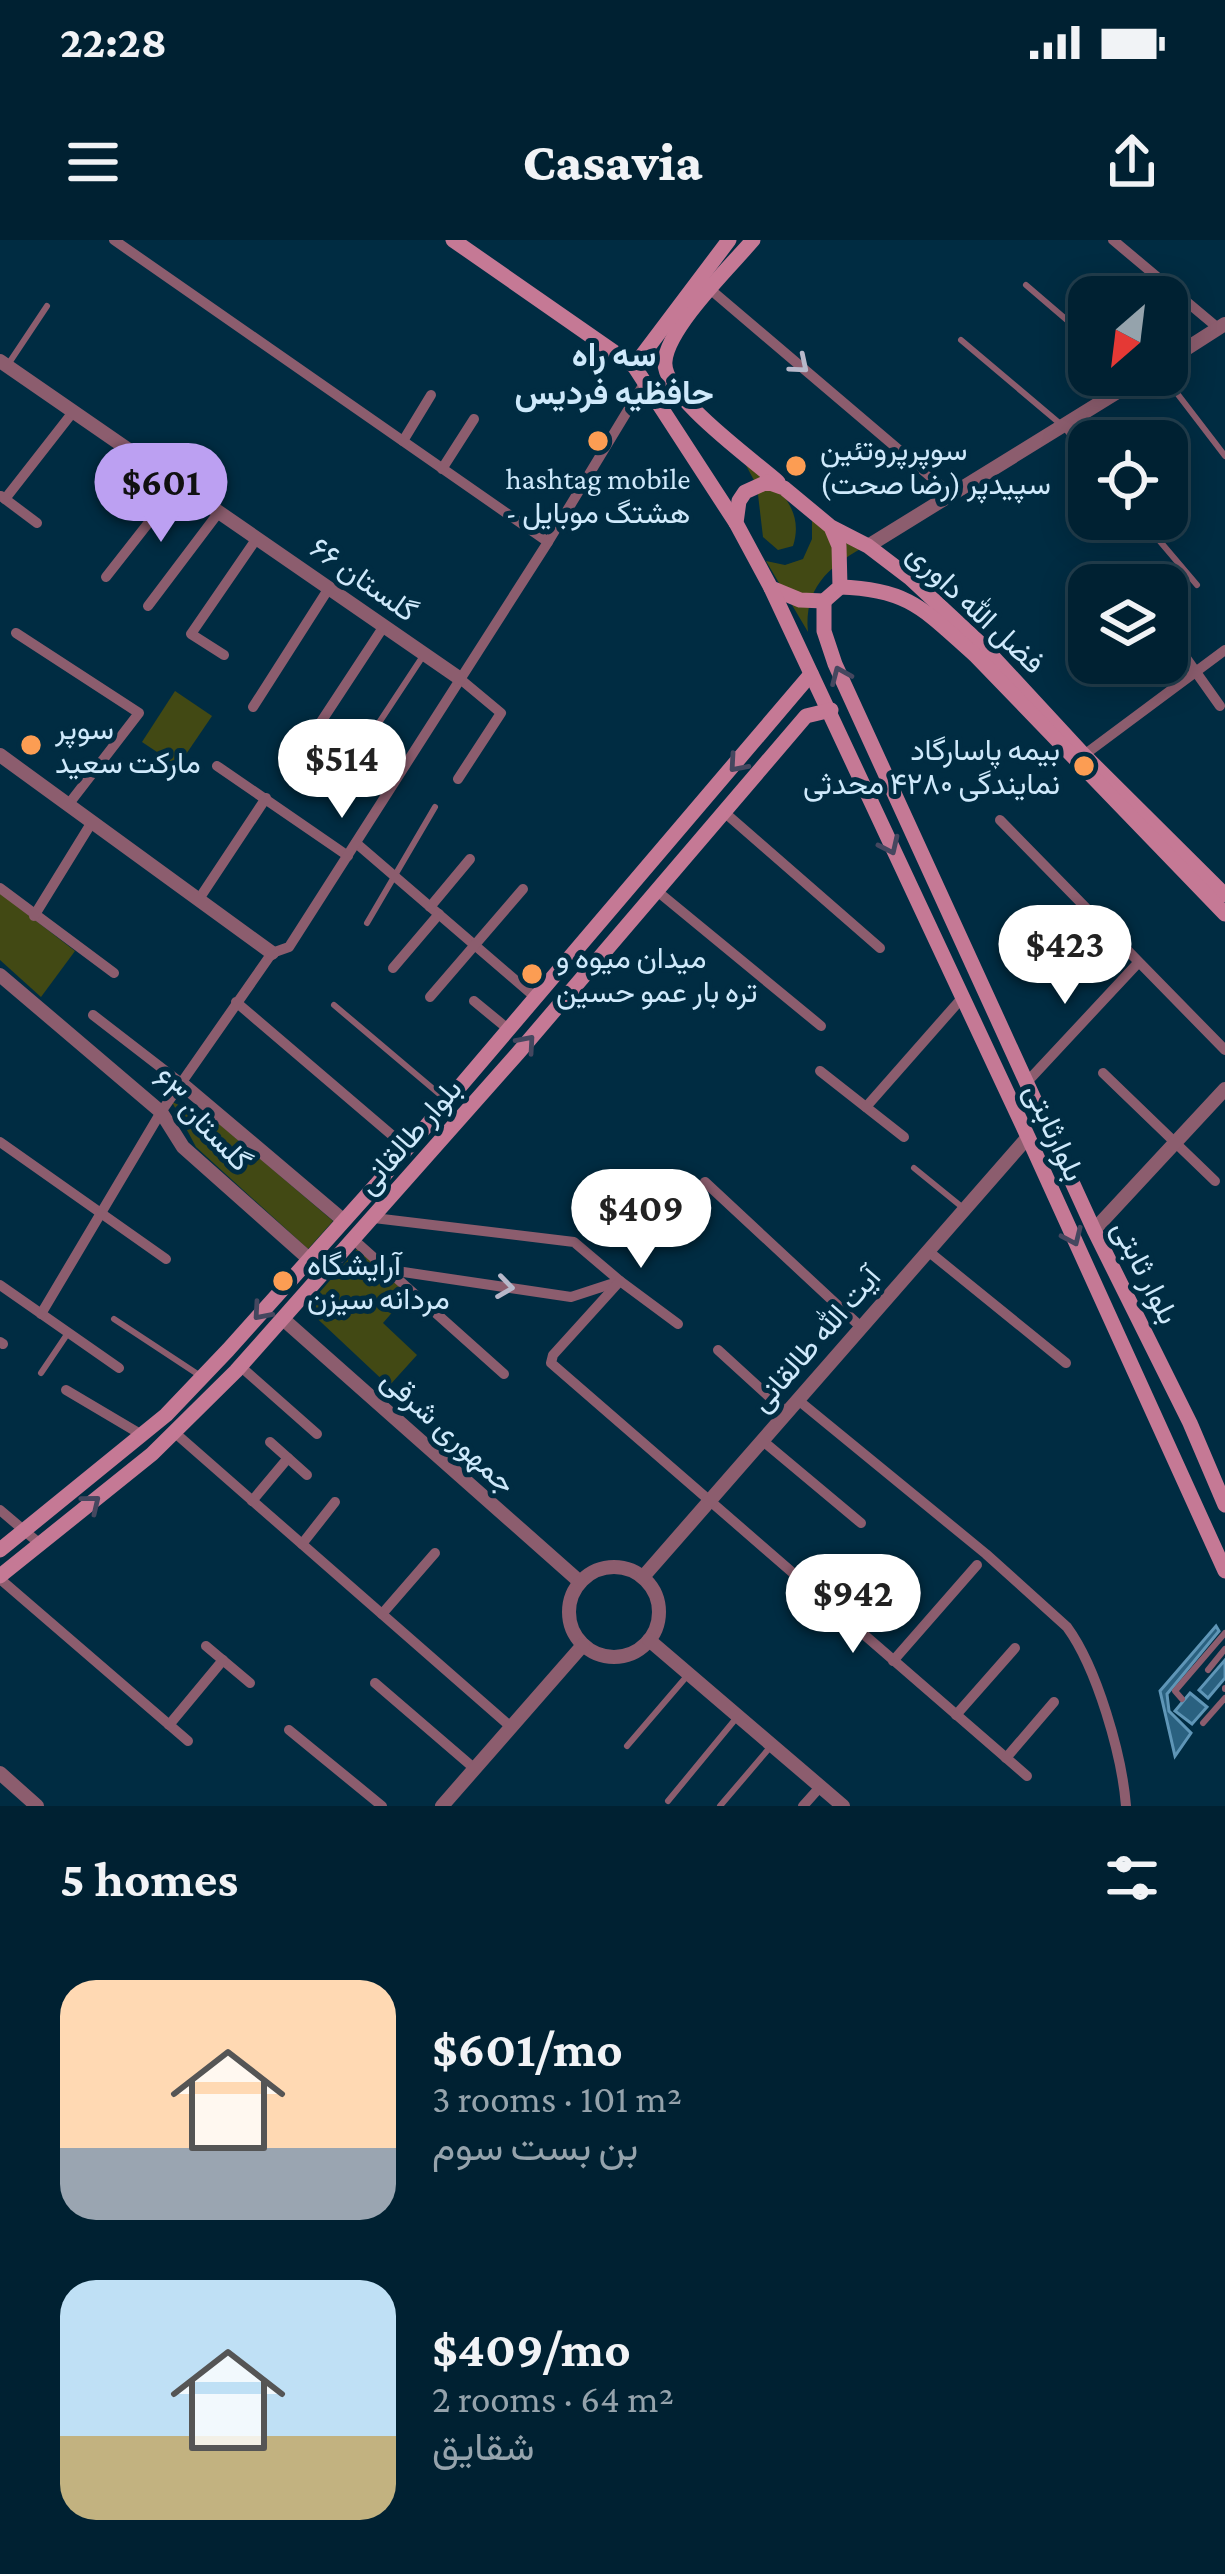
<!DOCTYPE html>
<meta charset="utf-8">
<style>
body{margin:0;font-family:"Crimson Pro",Vazirmatn,serif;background:#0a293a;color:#f1f3f6;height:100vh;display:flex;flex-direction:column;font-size:45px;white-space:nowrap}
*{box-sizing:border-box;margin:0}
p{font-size:39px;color:#95a3ac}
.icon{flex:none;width:66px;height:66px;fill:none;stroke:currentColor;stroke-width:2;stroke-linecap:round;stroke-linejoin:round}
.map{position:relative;height:1566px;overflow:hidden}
.side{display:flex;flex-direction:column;background:#002132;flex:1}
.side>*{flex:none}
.needle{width:78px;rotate:208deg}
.buttons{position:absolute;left:1068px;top:36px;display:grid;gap:24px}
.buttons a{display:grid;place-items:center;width:120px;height:120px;border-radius:24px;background:#002132;box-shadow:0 6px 30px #0003,0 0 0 3px #223e4d;font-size:60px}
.price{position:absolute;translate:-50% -102px;padding:0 27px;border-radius:42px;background:#fff;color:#222;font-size:39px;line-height:78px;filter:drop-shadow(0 3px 6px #0008)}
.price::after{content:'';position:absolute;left:50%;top:72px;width:36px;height:27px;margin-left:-18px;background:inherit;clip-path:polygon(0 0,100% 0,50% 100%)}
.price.on{background:#bca0f2;color:#111}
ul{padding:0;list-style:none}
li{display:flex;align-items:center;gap:36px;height:300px;padding:0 60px}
li span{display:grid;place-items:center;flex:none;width:336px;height:240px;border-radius:36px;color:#555}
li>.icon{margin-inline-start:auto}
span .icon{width:144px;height:144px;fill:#fffc;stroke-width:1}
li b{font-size:51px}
h2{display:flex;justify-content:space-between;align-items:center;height:144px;padding:0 60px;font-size:51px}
.status{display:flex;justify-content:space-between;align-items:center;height:84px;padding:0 60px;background:#002132;direction:ltr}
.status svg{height:33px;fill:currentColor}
header{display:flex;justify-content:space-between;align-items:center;height:156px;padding:0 60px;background:#002132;font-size:54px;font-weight:800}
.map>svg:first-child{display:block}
.green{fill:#424914}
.building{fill:#2a6180;stroke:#5f96b7;stroke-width:3}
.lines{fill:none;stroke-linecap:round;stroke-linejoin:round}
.service{stroke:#8c5d6e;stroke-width:6}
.minor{stroke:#8c5d6e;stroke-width:10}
.tertiary{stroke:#8c5d6e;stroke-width:14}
.secondary{stroke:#c57995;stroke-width:15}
.oneway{stroke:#b7b8ca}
.oneway2{stroke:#45475f}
.poi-dot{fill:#fc9d53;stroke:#002c42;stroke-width:4.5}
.labels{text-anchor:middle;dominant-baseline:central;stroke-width:10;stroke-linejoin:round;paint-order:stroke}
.poi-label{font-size:30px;fill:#cee9fb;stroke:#002c42;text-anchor:start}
.street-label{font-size:30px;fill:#cee9fb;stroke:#002c42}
.neighbourhood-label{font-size:33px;font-weight:bold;fill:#cee9fb;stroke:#002c42}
</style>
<div class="status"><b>22:28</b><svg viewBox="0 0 49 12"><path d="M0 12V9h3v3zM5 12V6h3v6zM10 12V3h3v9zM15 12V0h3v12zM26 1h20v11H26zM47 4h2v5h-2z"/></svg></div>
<header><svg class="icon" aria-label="menu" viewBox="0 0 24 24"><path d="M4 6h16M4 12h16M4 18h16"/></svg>Casavia<svg class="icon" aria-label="share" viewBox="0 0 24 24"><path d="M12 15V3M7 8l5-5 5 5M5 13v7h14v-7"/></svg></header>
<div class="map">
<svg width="1225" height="1566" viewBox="0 0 1225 1566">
<rect width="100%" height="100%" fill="#002c42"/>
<!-- green -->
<g class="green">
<path d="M739,212C767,240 807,263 793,306L778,310L763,297L757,246Z"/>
<path d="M812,277L862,308C827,328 804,349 808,392L766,321L785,325L803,319L812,299Z"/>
<polygon points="175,451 212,476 178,526 142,502"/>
<polygon points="0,653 75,711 41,757 0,720"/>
<polygon points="172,862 216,881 333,981 308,1009 196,907"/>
<polygon points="358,1008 409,1053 383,1083 417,1115 389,1146 306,1068"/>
</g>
<!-- building -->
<g class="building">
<polygon points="1216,1386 1219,1391 1167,1454 1169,1471 1191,1493 1175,1516 1160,1451"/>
<polygon points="1225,1420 1225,1438 1208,1458 1199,1450"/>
<polygon points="1190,1453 1207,1467 1192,1484 1175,1471"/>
</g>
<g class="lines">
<!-- service -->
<g class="service">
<polyline points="1026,45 1089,99"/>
<polyline points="961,100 1064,187 1089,217"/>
<polyline points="9,123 47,66"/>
<polyline points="1163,135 1225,216"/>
<polyline points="1141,279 1197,345"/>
<polyline points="359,513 423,416"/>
<polyline points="367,683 435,567"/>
<polyline points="334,765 444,858"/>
<polyline points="914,928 962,967"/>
<polyline points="114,1079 199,1135"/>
<polyline points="41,1133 68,1093"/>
<polyline points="1208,1430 1225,1409"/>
<polyline points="1225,1448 1225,1449"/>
<polyline points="1182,1459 1175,1451 1225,1393"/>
<polyline points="1203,1483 1225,1458"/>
<polyline points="627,1506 687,1436"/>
<polyline points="668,1561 738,1476"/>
<polyline points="720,1566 772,1505"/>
</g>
<!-- minor -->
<g class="minor">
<polyline points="114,0 548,302"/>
<polyline points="1113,0 1218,88"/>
<polyline points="711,50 952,255"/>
<polyline points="403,201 431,155"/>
<polyline points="442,229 474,179"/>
<polyline points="1,256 37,283"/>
<polyline points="5,259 73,172"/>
<polyline points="106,337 179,244"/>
<polyline points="148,366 219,272"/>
<polyline points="16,393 139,473 68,565"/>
<polyline points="1181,411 1220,466"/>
<polyline points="224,415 191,394 257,298"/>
<polyline points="253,467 329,348"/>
<polyline points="317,488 384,386"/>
<polyline points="1084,515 1225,410"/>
<polyline points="217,526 348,616"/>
<polyline points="458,539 501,473 459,438"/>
<polyline points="724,572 880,708"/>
<polyline points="1000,580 1225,810"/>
<polyline points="356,603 535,757"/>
<polyline points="0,648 114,733"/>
<polyline points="657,651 821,786"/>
<polyline points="199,659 266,558"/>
<polyline points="430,667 470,619"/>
<polyline points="34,676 92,582"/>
<polyline points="393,728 439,674"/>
<polyline points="430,757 523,649"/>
<polyline points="474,761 508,789"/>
<polyline points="236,762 407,908"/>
<polyline points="93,775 181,843"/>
<polyline points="820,831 904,897"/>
<polyline points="1103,833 1215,941"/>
<polyline points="1027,842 1137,724"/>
<polyline points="866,867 962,758"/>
<polyline points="0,902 166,1019"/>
<polyline points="705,942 862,1088"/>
<polyline points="374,978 574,1002 620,1041 571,1057 390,1030"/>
<polyline points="354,1000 504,1134"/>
<polyline points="928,1011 1066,1123"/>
<polyline points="0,1045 119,1128"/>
<polyline points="41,1074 161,872 272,713 289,707 548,302 645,142"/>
<polyline points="678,1084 620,1041 553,1115 551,1123 1027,1536"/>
<polyline points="0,1102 3,1104"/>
<polyline points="718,1110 787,1173"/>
<polyline points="240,1126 317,1194"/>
<polyline points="66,1150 142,1195"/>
<path d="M798,1160L986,1314L1067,1387C1097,1428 1122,1515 1126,1566"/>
<polyline points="174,1192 511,1487"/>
<polyline points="763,1201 861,1283"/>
<polyline points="270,1202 307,1235"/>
<polyline points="252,1261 288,1218"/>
<polyline points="0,1270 40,1304"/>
<polyline points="302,1304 335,1262"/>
<polyline points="0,1339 188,1501"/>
<polyline points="382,1374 435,1313"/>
<polyline points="206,1406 250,1443"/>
<polyline points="893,1421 977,1325"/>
<polyline points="375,1443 475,1529"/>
<polyline points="956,1475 1015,1408"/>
<polyline points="169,1485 223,1420"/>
<polyline points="289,1490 382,1566"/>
<polyline points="1006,1518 1054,1462"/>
<polyline points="803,1566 820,1547"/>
</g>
<!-- tertiary -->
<g class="tertiary">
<polyline points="0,121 459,438"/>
<polyline points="1167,121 1225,84"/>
<polyline points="868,306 1145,135"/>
<polyline points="0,515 272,713"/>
<polyline points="0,735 161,872 183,907 309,1019"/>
<polyline points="181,843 343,980"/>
<polyline points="1094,990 1225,849"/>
<polyline points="283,1079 580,1342"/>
<circle cx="614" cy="1372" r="45"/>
<polyline points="643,1337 1028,897"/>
<polyline points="649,1400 843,1566"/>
<polyline points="0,1533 37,1566"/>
<polyline points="442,1566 583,1405"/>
</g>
<!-- secondary -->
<g class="secondary">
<polyline points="453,0 634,126 736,283"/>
<path d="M753,0C730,27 668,87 665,121C661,154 752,219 778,242"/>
<polyline points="634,126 729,0"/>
<polyline points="831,287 839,306 840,347 824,361 800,360 771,348 736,283 739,261 745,252 767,242 784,248 831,287 868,306 910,338 983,406 1084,515 1225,655"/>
<path d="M840,347C910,349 925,371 975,415L1225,674"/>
<polyline points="771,348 1028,897 1225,1331"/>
<polyline points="824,361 824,391 835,424 1094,990 1190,1183 1225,1265"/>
<polyline points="0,1310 166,1175 228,1110 376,945 811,434"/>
<polyline points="0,1336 152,1214 236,1131 518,813 806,476 831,470"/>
</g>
</g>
<!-- one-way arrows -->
<defs><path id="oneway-chevron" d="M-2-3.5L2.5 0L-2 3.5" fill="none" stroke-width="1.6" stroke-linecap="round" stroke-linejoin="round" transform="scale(3)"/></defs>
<g class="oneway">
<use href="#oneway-chevron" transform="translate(800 125) rotate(40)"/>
<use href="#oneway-chevron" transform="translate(505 1047) rotate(8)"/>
</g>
<g class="oneway2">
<use href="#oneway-chevron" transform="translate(840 435) rotate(-113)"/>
<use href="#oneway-chevron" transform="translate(737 524) rotate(131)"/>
<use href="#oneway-chevron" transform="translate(890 606) rotate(65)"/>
<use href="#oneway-chevron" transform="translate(527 803) rotate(-49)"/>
<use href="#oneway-chevron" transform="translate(1073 997) rotate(66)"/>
<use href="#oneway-chevron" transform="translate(261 1072) rotate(131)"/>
<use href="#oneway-chevron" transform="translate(92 1263) rotate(-39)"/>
</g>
<!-- markers -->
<g class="poi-dot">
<circle cx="598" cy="201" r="12"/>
<circle cx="796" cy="226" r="12"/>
<circle cx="31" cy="505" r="12"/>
<circle cx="1084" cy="526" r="12"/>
<circle cx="532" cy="734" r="12"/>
<circle cx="283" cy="1041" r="12"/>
</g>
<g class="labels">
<!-- poi labels -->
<g class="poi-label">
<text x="820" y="209">سوپرپروتئین<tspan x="820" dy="34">سپیدپر (رضا صحت)</tspan></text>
<text x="598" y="238" text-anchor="middle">hashtag mobile<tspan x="598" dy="34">- هشتگ موبایل</tspan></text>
<text x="55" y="488">سوپر<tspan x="55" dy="34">مارکت سعید</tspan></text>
<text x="1060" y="509" text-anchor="end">بیمه پاسارگاد<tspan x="1060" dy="34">نمایندگی ۴۲۸۰ محدثی</tspan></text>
<text x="556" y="717">میدان میوه و<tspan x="556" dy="34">تره بار عمو حسین</tspan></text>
<text x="307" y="1024">آرایشگاه<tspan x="307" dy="34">مردانه سیزن</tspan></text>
</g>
<!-- street labels -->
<g class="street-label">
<text transform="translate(364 339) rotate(35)">گلستان ۶۶</text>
<text transform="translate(976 368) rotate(43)">فضل الله داوری</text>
<text transform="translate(202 880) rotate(46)">گلستان ۶۳</text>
<text transform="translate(1055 892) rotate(65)">بلوارثابتی</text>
<text transform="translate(409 896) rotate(-49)">بلوار طالقانی</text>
<text transform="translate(1146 1032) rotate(63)">بلوار ثابتی</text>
<text transform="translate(815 1099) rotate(-49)">آیت الله طالقانی</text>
<text transform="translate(449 1191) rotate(42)">جمهوری شرقی</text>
</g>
<!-- neighbourhood labels -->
<g class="neighbourhood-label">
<text x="614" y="114">سه راه<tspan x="614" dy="38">حافظیه فردیس</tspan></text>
</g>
</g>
</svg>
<div class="buttons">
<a><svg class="needle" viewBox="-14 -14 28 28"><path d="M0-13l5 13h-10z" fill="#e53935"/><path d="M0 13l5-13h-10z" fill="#95a3ac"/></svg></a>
<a><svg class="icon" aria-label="locate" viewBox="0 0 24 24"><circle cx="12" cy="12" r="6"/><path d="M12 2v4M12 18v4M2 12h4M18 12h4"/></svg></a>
<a><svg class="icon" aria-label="layers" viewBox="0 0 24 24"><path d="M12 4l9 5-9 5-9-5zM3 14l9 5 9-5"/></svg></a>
</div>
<b class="price on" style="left:161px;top:305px">$601</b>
<b class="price" style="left:342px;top:581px">$514</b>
<b class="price" style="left:1065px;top:767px">$423</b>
<b class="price" style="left:641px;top:1031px">$409</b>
<b class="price" style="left:853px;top:1416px">$942</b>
</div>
<section class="side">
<h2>5 homes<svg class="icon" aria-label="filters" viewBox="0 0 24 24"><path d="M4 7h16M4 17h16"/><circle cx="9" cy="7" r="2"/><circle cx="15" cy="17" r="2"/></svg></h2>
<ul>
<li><span style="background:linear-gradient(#ffd9b3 70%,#9aa5b1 0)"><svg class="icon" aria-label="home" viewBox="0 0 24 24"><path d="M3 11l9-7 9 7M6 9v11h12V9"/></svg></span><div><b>$601/mo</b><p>3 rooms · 101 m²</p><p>بن بست سوم</p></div></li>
<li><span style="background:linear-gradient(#bfe0f5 65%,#c2b280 0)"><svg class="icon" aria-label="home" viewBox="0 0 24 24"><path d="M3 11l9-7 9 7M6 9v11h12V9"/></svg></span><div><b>$409/mo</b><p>2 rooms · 64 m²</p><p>شقایق</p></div></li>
</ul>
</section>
